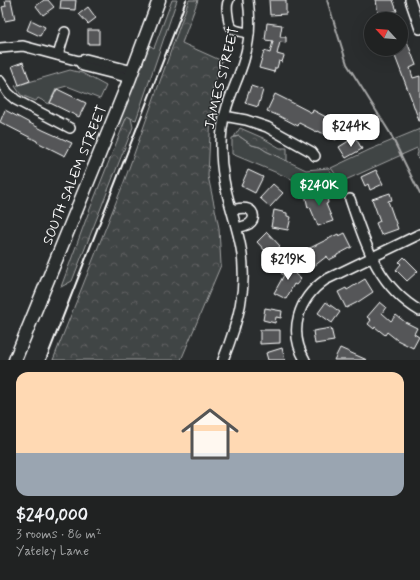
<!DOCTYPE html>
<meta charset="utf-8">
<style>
body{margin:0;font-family:Mynerve,sans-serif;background:#2d2f2f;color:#f1f3f6;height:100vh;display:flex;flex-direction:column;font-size:15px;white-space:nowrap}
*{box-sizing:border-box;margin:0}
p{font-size:13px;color:#a2a4a5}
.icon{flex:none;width:22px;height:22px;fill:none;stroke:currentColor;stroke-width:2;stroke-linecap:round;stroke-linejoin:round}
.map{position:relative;height:360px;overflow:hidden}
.panel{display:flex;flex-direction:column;background:#202222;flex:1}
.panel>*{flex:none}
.needle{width:26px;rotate:296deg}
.tools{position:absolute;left:364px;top:12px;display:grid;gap:8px}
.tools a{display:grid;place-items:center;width:44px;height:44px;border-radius:50%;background:#202222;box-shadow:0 4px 16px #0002,0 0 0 1px #3d3f40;font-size:20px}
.price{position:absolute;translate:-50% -34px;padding:0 9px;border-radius:8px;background:#fff;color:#222;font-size:13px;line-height:26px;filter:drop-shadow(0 1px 2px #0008)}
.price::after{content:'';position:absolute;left:50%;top:24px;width:12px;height:9px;margin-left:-6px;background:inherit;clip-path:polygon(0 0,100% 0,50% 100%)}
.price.on{background:#0b8043;color:#fff}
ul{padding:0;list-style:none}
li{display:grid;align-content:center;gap:8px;height:212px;padding:0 16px}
li span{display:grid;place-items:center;height:124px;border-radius:12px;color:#555}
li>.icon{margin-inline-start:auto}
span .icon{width:72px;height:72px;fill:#fffc;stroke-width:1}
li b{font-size:17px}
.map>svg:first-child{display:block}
.green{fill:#414445;stroke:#a0a2a2}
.forest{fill:url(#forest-crowns);stroke:#a0a2a2}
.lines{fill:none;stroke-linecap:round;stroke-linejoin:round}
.stream{stroke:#a6a7a7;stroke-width:2}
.building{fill:#555758;stroke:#fff}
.minor-casing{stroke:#fff;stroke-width:12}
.major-casing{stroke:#fff;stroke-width:15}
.minor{stroke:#2a2d2e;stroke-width:9}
.major{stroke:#2a2d2e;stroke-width:12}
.rail{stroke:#fff;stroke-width:2}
.labels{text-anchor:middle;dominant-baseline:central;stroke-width:3;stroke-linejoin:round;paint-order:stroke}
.street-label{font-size:14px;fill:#fff;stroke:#2a2d2e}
</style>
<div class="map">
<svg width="420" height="360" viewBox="0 0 420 360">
<defs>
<pattern id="forest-crowns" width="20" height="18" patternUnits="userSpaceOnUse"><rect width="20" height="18" fill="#414445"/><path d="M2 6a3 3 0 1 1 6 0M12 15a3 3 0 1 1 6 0" fill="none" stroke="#5e6061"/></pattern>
</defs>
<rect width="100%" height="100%" fill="#2a2d2e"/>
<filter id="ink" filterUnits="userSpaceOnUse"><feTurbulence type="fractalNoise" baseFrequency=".025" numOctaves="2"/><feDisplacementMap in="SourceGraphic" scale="8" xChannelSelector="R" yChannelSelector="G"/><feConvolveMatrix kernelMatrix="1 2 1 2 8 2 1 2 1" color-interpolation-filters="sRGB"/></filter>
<g filter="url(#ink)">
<!-- green -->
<g class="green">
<polygon points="172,0 177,0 136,120 127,117 123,126 114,129 147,44 154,48"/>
<polygon points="70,70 82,73 106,86 100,99 67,86 56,89 49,104 38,98 36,101 21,95 15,86"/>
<polygon points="420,129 420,159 417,156 418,151 417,148 341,182 331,168 369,150"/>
<polygon points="239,136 252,145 260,147 266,151 306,170 328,168 340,183 316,187 306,185 232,154 232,138"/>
</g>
<!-- forest -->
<g class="forest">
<polygon points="189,0 198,0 182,43 222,61 212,91 208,176 219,228 221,265 181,360 53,360 124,182"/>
<polygon points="127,116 131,118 133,127 72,281 61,287 88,214"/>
<polygon points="240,128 263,138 280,148 287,148 287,161 266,151 260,147 252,145 239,136 234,137"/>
</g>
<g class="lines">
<!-- stream -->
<polyline class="stream" points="327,0 347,64 390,133 420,194"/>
</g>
<!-- building -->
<g class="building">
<polygon points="5,0 11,0 15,19 5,21 2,7 6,6"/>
<polygon points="44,0 48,0 54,7 43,15 36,6"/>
<polygon points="61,0 76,0 75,10 60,9"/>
<polygon points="269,0 286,0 286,14 270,15"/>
<polygon points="376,0 393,0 397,11 378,14"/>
<polygon points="88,7 96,18 88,24 79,14"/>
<polygon points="31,20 45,27 40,36 27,30"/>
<polygon points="267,23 282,25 280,37 286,37 286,43 280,42 277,54 284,56 282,62 279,61 277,68 275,68 274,72 259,68 264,51 270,53 273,41 265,40"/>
<polygon points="401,26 416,65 410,68 413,78 420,76 420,121 419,121 411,98 393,51 401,49"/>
<rect x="88" y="30" width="11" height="14"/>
<polygon points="23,62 30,81 19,85 12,66"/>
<polygon points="251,86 263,90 258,107 245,103"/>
<polygon points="57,89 86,103 79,117 50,103"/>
<polygon points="275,94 287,100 312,113 313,110 343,126 336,140 318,131 317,132 299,123 298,126 279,116 267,111"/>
<polygon points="5,110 43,130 72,143 65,156 37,142 37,141 0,122"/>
<polygon points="355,137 362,149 346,158 339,147"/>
<polygon points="248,170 263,177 255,193 241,186"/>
<polygon points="376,170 383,184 370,190 368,184 365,186 361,177"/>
<polygon points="273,184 283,193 270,207 260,198"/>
<polygon points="326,190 328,203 326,204 333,221 318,226 310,207 308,208 305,194"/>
<polygon points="390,193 392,200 388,201 398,229 381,235 376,223 380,221 372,199"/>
<polygon points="274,210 287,213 287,216 291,217 288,230 271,227"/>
<polygon points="267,232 280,246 270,256 257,242"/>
<polygon points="345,233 352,247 337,255 337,256 329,260 327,256 309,270 299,257 310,248 338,234 339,236"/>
<polygon points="404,257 418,271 407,281 396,270 401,264 399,262"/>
<polygon points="290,262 298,269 295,274 301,279 296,285 294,284 286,299 274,293 284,275 281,273"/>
<polygon points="365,279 373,292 358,302 346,308 338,292 346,288 347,290"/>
<polygon points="326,302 340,312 332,323 318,313"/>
<polygon points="380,302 386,307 382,313 391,321 396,315 405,322 417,328 414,334 419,337 413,348 397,340 387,332 385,335 375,327 374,329 368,324 371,320 367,317"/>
<polygon points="265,308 282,311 281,318 276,317 275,323 263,320"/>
<polygon points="331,328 334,341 315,344 313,331"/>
<polygon points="260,330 280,330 280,343 260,344"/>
<polygon points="282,348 285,360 268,360 266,353"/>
<polygon points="340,348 367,360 334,360"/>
</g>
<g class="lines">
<!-- minor casing -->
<g class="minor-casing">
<g id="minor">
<path d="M229,0C226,5 227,10 228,16C229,31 236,31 249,33"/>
<polyline points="410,0 420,29"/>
<polyline points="0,48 23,46 79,61 86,59 133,71"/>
<polyline points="58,55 65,32"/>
<polyline points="79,61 83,66 130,78"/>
<polyline points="0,81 8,93 16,100 70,128"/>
<polyline points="224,116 246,120 267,127 312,152 315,156"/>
<path d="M350,199C365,243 377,286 420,311"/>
<path d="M232,210C237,209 243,207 248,209C255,212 255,220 249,224C245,226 241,227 237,228"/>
<path d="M223,360C238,322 248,289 241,248C237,225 228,203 224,180C221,163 220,146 222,129C225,103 237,84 244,60C250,40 251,20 248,0"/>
<path d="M305,360C288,331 298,299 325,280L420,234"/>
</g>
</g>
<!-- major casing -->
<g class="major-casing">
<polyline id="major" points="15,360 97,160 130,78 159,0"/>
</g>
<!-- minor -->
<use href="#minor" class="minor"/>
<!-- major -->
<use href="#major" class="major"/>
<!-- rail -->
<polyline class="rail" points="46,360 134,135 179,20 186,0"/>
</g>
</g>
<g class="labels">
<!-- street labels -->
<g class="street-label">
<text transform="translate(222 78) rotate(-76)">JAMES STREET</text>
<text transform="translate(75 175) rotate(-68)">SOUTH SALEM STREET</text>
</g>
</g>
</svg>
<div class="tools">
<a><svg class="needle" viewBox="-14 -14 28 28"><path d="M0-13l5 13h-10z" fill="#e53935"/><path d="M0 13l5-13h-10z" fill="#a2a4a5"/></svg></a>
</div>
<b class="price" style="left:351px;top:148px">$244K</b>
<b class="price on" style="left:319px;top:207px">$240K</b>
<b class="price" style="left:288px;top:281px">$219K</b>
</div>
<section class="panel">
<ul>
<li><span style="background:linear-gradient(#ffd9b3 65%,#9aa5b1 0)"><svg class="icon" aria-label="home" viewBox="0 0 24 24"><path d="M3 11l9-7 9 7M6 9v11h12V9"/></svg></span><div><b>$240,000</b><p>3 rooms · 86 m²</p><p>Yateley Lane</p></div></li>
</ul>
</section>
